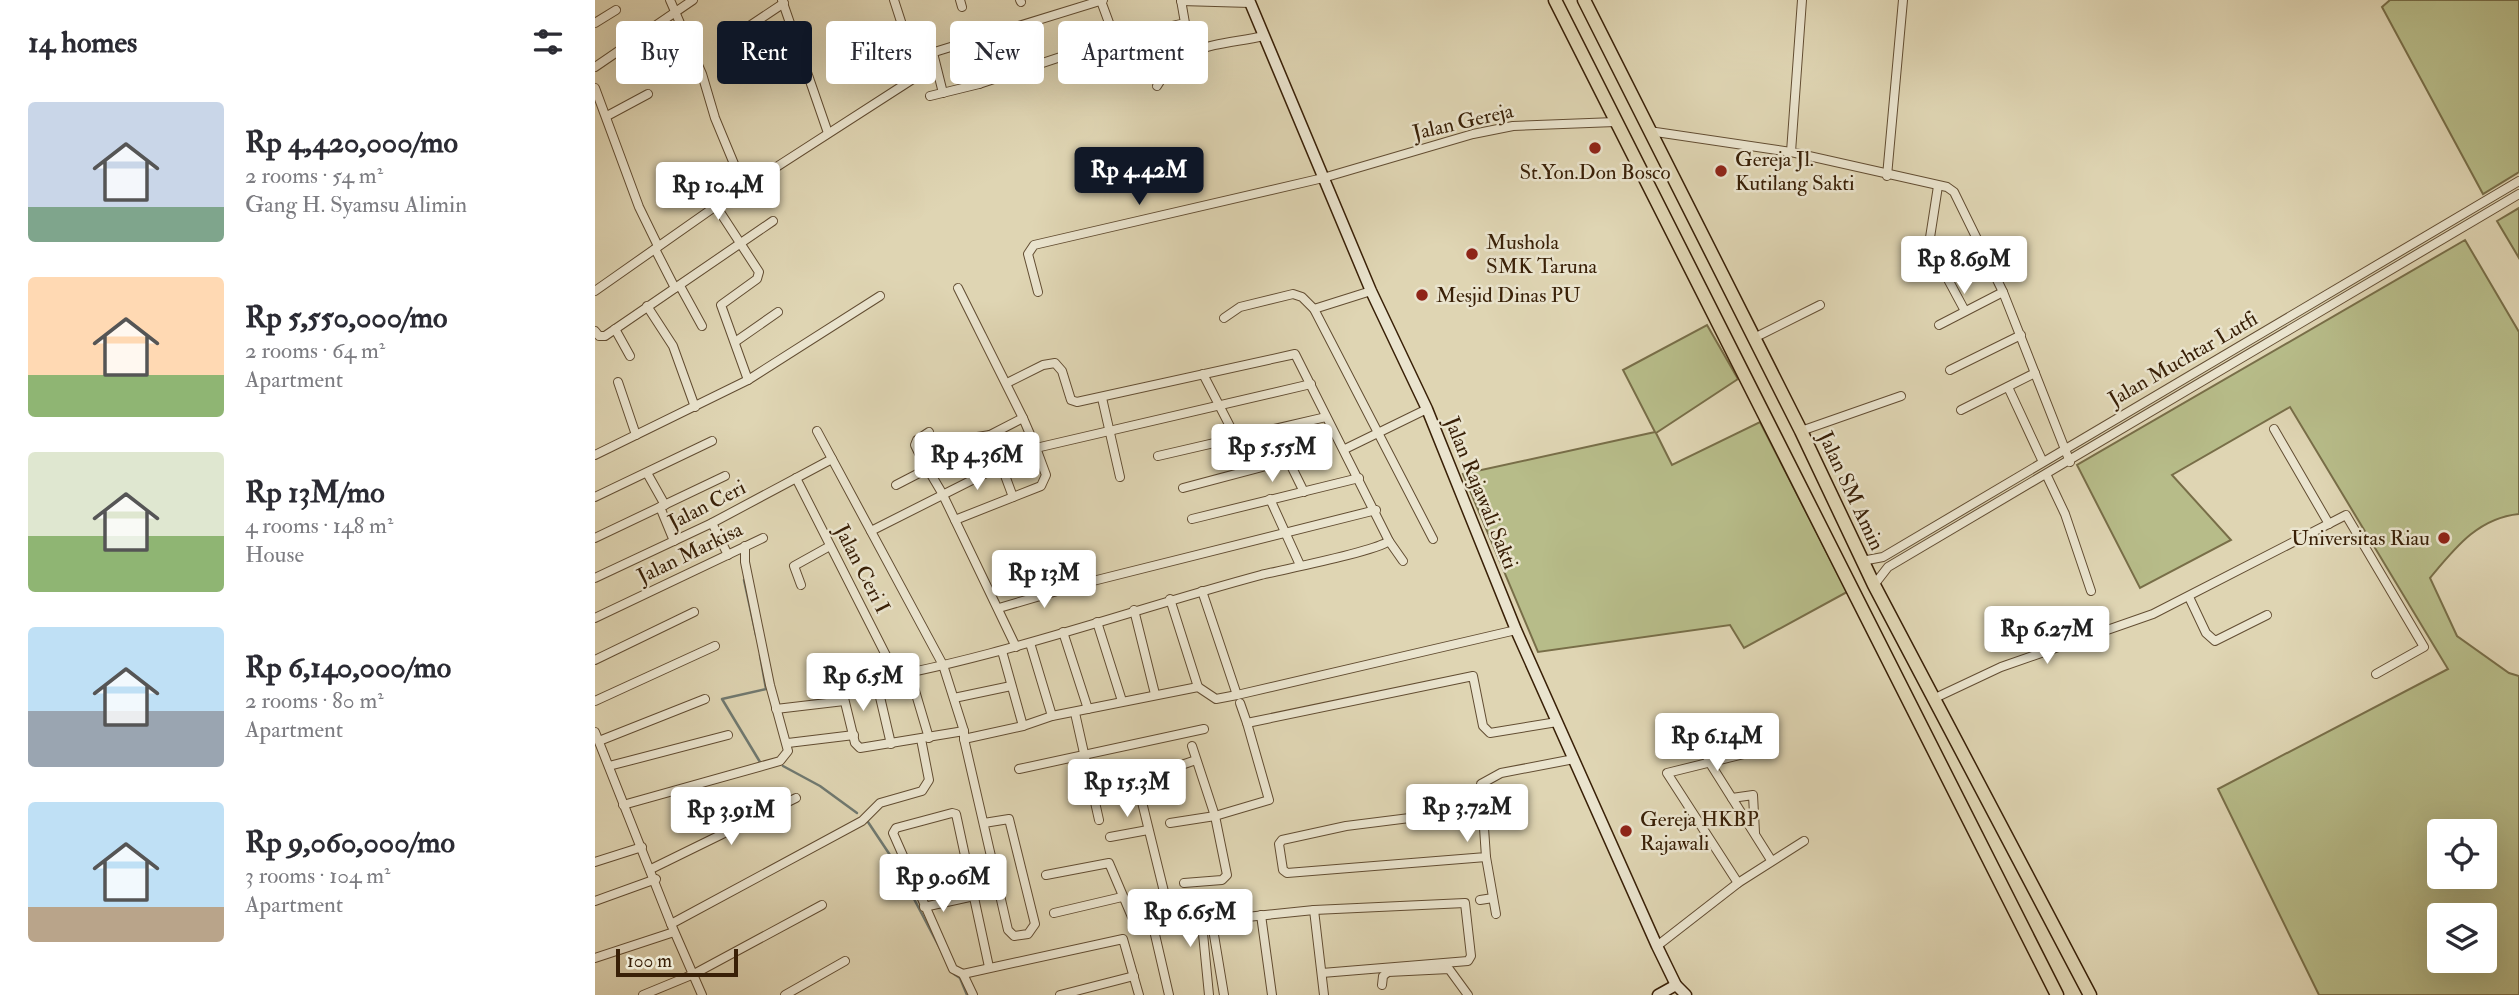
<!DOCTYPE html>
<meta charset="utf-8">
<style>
body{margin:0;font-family:"IM FELL Double Pica",serif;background:#f2f2f3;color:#2b2b33;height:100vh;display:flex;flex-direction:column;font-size:26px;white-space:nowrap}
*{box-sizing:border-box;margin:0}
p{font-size:23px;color:#7c7c81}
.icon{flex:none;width:38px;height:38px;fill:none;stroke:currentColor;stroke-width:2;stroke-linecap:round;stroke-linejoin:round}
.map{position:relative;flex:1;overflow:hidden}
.details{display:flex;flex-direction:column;background:#fff;width:595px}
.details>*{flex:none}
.guide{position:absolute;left:21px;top:21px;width:665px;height:63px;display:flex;gap:14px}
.fabs{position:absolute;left:1832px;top:819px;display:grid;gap:14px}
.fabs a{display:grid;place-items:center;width:70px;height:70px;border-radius:7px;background:#fff;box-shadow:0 7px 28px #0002;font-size:35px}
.scale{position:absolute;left:21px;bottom:18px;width:122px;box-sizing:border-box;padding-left:7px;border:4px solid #392007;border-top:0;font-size:19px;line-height:24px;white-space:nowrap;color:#392007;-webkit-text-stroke:5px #eae4ce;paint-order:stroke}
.price{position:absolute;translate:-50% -60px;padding:0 16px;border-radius:7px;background:#fff;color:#222;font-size:23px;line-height:46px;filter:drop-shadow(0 2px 4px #0008)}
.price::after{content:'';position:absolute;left:50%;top:42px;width:21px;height:16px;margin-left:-10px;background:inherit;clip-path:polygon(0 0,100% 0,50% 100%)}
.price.selected{background:#111827;color:#fff}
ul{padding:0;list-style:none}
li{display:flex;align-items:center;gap:21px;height:175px;padding:0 28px}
li span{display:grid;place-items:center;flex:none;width:196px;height:140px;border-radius:7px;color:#555}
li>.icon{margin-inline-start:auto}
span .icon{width:84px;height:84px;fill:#fffc;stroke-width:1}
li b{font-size:30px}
h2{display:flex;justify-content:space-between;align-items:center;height:84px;padding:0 28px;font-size:30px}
.tag{padding:0 24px;border-radius:7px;background:#fff;box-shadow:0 7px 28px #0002;font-size:24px;line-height:63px}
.tag.selected{background:#111827;color:#fff}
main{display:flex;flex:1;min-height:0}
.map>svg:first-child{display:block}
.green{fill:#b7bc89;stroke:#786e48;stroke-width:2;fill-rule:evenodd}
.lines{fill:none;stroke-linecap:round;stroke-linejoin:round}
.stream{stroke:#717a71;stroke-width:2.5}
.street-casing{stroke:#624d32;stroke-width:10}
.secondary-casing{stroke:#392007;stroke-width:13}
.primary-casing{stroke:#392007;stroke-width:15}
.street{stroke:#eae4ce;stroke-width:8}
.secondary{stroke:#eae4ce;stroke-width:10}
.primary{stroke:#dfd5b3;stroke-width:12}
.poi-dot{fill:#8f2418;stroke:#eae4ce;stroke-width:2.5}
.labels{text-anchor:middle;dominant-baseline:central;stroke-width:5;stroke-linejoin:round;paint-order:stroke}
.street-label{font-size:21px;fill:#392007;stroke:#eae4ce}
.poi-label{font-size:21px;fill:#392007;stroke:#eae4ce;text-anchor:start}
</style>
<main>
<section class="details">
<h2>14 homes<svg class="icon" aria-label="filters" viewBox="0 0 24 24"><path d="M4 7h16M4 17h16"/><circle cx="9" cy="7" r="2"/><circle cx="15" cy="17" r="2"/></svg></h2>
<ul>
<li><span style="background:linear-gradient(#c9d6e8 75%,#7fa58c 0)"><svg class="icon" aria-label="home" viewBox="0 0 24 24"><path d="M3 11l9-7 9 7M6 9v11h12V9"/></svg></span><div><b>Rp 4,420,000/mo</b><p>2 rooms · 54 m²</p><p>Gang H. Syamsu Alimin</p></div></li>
<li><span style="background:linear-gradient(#ffd9b3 70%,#8fb573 0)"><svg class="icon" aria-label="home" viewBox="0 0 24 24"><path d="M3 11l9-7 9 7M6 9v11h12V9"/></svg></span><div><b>Rp 5,550,000/mo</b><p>2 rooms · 64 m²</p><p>Apartment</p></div></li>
<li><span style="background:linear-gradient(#dfe7d0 60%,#8fb573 0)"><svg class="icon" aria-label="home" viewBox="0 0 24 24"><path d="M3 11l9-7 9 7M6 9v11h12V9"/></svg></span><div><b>Rp 13M/mo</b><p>4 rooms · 148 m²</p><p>House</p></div></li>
<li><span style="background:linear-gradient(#bfe0f5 60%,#9aa5b1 0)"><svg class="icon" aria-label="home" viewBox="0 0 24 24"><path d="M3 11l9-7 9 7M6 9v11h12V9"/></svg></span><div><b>Rp 6,140,000/mo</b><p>2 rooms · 80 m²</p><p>Apartment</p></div></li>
<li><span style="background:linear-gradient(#bfe0f5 75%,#b9a48a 0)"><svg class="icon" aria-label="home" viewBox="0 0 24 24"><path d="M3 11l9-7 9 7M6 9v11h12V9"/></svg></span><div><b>Rp 9,060,000/mo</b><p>3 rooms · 104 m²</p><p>Apartment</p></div></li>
</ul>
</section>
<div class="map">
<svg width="1924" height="995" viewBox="0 0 1924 995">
<rect width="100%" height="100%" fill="#dfd5b3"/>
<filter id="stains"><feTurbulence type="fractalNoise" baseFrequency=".00286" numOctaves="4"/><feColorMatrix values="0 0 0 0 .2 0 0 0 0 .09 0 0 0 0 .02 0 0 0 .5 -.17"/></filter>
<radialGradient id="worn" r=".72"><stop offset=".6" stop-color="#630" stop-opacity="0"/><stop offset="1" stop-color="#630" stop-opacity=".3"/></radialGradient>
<!-- green -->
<g class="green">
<polygon points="1795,0 1924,0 1924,172 1888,194 1787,7"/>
<polygon points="1924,208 1924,258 1902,221"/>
<path d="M1870,240L1924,332V514C1883,518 1860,548 1835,578L1862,636L1914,673L1924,676V995H1724L1623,789L1853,669L1695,407L1577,475L1636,540L1545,588L1482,465ZM1844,831H1890V877H1844ZM1844,915H1890V961H1844Z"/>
<polygon points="1112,325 1143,379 1061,433 1077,465 1165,422 1252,592 1149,648 1135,625 943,652 868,474 1060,432 1028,370"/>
</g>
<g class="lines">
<!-- stream -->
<g class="stream">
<polyline points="149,580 161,635"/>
<polyline points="165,655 171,689 127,699 165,762"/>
<polyline points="188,766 225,786 262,813"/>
<polyline points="273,822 299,861 349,956"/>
<polyline points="359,974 365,978 372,995"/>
</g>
<!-- street casing -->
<g class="street-casing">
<g id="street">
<polyline points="75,0 107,74 120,118 149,188"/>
<polyline points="187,0 233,133"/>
<polyline points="365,0 367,7"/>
<polyline points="425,0 426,2"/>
<polyline points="506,1 520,39"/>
<polyline points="586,1 655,3"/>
<polyline points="0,23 21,10"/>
<polyline points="147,31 189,3"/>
<polyline points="405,33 419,73"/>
<polyline points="372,43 384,84"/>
<polyline points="338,53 348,93"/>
<polyline points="333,54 508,0"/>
<polyline points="0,67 98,0"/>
<path d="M562,86C588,42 623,46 669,36"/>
<polyline points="0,88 44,207 63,246"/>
<polyline points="335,96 384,84 520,39 590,23 586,0"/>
<polyline points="12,116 53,94"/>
<polyline points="1054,131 1196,152 1352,187 1359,192 1408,292 1475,462"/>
<polyline points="1196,152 1207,0"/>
<polyline points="1292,176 1308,0"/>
<polyline points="1343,186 1334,244 1370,311"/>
<polyline points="121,206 164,272 162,279 126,305 153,380"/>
<polyline points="60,249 80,288"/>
<polyline points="85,286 107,326"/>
<polyline points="363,288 428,418"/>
<polyline points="0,291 121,206 318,79 321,68 299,0"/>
<polyline points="443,292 433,254 439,245 728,178 878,134 918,126 1020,122"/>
<polyline points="52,306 78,346 100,407"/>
<polyline points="719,309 776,291"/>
<polyline points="629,318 645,307 698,294 707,297 719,309 838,539"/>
<polyline points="1344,325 1408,292"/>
<polyline points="20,329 35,356"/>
<polyline points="0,331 4,336 10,336 178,221"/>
<polyline points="1159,338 1225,305"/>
<polyline points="140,342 183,312"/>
<polyline points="1355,370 1426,335"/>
<polyline points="608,374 641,438"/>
<polyline points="23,382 41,435"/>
<polyline points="412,383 448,365 460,363 467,371 476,400 482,402 700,354 794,541 808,561"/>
<polyline points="1413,387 1447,460"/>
<polyline points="507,398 525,477"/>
<polyline points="1366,410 1440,373"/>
<polyline points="678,429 709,492"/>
<polyline points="1679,429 1734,524"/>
<polyline points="222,431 348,665 369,731 369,739 413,930 419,936 433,934 440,924 414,819 389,823"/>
<polyline points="1206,431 1306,396"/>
<polyline points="750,449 832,409"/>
<polyline points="0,455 153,380 285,296"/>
<polyline points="563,456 731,417"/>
<polyline points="326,458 376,438 395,435"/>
<polyline points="332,470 320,445 322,440 334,432"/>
<polyline points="52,473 70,505"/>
<polyline points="1452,476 1470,514 1496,591"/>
<polyline points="201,478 302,677"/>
<polyline points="301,485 330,470 334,471 347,493 421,647"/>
<polyline points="588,488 693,460"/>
<polyline points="0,497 117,441"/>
<polyline points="418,497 395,435 428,418 441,448 716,384"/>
<polyline points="675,499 705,565"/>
<polyline points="65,507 79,541"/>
<polyline points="597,519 764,478"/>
<polyline points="360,520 446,486 451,475 441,448"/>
<polyline points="117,523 133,555"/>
<polyline points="276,531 405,466"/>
<polyline points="0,538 130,476"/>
<polyline points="1267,561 1288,557 1924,181"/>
<polyline points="0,578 117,523 237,459"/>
<polyline points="206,585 199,566 235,546"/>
<polyline points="1279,585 1293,567 1924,194"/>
<polyline points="607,591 642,695"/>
<polyline points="1594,597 1611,633 1620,641 1672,615"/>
<polyline points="575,599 603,687"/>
<polyline points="404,608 486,584 781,510"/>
<polyline points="539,610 560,694"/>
<polyline points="0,618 168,538"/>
<polyline points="502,622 527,701"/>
<polyline points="468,632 493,709"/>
<polyline points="435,643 457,716"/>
<polyline points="407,651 428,726"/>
<polyline points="0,660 99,612"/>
<polyline points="315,674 334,738"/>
<polyline points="281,680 296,744"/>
<polyline points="359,698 416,686"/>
<polyline points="1338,699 1406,667 1558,614 1751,515 1829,647 1781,674"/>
<polyline points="0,701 120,646"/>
<polyline points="645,703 652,723"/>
<polyline points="181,709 249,701"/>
<polyline points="480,713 504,820"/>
<path d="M369,731L265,748L260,743L248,694L253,684C394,662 528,612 666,575C690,569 779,552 794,541"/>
<polyline points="0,732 76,924 107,995"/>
<polyline points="369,739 428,726 457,716 603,687 621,699 642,695 921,630"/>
<polyline points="4,741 110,699"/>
<polyline points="193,743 259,735"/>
<polyline points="1113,760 1176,860"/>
<polyline points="14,766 133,735"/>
<polyline points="424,769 609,729"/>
<polyline points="569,771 601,760"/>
<polyline points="1137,798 1158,795 1160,833"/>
<polyline points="508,800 545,794 573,908 555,913"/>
<polyline points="28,805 185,761 193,751 175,685 150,562 150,546"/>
<polyline points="886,809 751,826 687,840 684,844 688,870 692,873 891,857 886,784 906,773 979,759"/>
<polyline points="575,823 620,816 674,800 652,723 878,676 888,726 895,733 962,722"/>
<polyline points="515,837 553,830"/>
<polyline points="891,857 901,914"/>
<polyline points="0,862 47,847"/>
<polyline points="56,869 201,798"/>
<polyline points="451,875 514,863 537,917 555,913 574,995"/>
<polyline points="589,883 627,880 632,875 620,816 597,746"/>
<polyline points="1143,883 1072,773 1165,750"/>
<polyline points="885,900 898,898"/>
<polyline points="0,901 61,879"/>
<polyline points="329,907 379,896"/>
<polyline points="573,908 605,903 614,995"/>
<polyline points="719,910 729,995"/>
<polyline points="459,913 527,897"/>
<polyline points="666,915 677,995"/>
<polyline points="76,924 267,821 285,803 327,791 334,780 326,739"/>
<polyline points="1062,946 1143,883 1209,841"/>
<polyline points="0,958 79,932"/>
<polyline points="368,974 528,939 544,995"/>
<polyline points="787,985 788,976 793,972 854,969 873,995"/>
<polyline points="48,995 99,974 227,905"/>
<polyline points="190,995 250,961"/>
<polyline points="378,995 368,974 358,969 298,833 301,828 357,813 361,814 394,967"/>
<polyline points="465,995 539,976"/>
<polyline points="629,995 618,929 623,920 719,910 870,903 876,956 873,961 727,973"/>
</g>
</g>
<!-- secondary casing -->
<g class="secondary-casing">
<g id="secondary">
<polyline points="654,0 776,291 832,409 921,630 1062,946 1081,985 1091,995"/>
<polyline points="1063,995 1081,985"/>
</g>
</g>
<!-- primary casing -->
<g class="primary-casing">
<g id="primary">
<polyline points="960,0 1462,995"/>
<polyline points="989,0 1206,431 1279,585 1495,995"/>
</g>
</g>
<!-- street -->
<use href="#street" class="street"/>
<!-- secondary -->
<use href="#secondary" class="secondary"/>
<!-- primary -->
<use href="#primary" class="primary"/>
</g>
<!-- markers -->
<g class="poi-dot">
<circle cx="1000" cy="148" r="7"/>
<circle cx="1126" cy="171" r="7"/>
<circle cx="877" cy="254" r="7"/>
<circle cx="827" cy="295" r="7"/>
<circle cx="1849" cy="538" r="7"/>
<circle cx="1031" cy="831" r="7"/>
</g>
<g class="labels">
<!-- street labels -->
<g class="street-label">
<text transform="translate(868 122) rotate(-13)">Jalan Gereja</text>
<text transform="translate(1588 359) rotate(-30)">Jalan Muchtar Lutfi</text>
<text transform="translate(1256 491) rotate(65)">Jalan SM Amin</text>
<text transform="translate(886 493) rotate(68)">Jalan Rajawali Sakti</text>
<text transform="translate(112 505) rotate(-27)">Jalan Ceri</text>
<text transform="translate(95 553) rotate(-26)">Jalan Markisa</text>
<text transform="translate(267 569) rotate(63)">Jalan Ceri I</text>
</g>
<!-- poi labels -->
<g class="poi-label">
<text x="1140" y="159">Gereja Jl.<tspan x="1140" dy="24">Kutilang Sakti</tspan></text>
<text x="1000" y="172" text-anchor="middle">St.Yon.Don Bosco</text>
<text x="891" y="242">Mushola<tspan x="891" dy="24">SMK Taruna</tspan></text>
<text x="841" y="295">Mesjid Dinas PU</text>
<text x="1835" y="538" text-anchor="end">Universitas Riau</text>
<text x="1045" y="819">Gereja HKBP<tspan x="1045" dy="24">Rajawali</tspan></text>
</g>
</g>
<rect width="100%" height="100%" filter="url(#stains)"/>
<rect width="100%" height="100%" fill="url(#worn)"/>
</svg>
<div class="fabs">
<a><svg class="icon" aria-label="locate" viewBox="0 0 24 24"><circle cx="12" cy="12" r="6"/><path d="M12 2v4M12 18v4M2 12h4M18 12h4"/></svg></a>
<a><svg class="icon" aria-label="layers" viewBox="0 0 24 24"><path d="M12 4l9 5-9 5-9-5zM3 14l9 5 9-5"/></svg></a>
</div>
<div class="scale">100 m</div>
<b class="price selected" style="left:544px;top:207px">Rp 4.42M</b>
<b class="price" style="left:123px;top:222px">Rp 10.4M</b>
<b class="price" style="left:1369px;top:296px">Rp 8.69M</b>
<b class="price" style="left:677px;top:484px">Rp 5.55M</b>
<b class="price" style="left:382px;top:492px">Rp 4.36M</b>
<b class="price" style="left:449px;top:610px">Rp 13M</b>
<b class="price" style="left:1452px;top:666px">Rp 6.27M</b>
<b class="price" style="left:268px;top:713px">Rp 6.5M</b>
<b class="price" style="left:1122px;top:773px">Rp 6.14M</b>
<b class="price" style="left:532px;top:819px">Rp 15.3M</b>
<b class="price" style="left:872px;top:844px">Rp 3.72M</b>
<b class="price" style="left:136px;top:847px">Rp 3.91M</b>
<b class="price" style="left:348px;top:914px">Rp 9.06M</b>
<b class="price" style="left:595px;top:949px">Rp 6.65M</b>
<div class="guide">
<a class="tag">Buy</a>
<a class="tag selected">Rent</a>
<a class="tag">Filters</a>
<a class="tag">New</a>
<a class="tag">Apartment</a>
</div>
</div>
</main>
